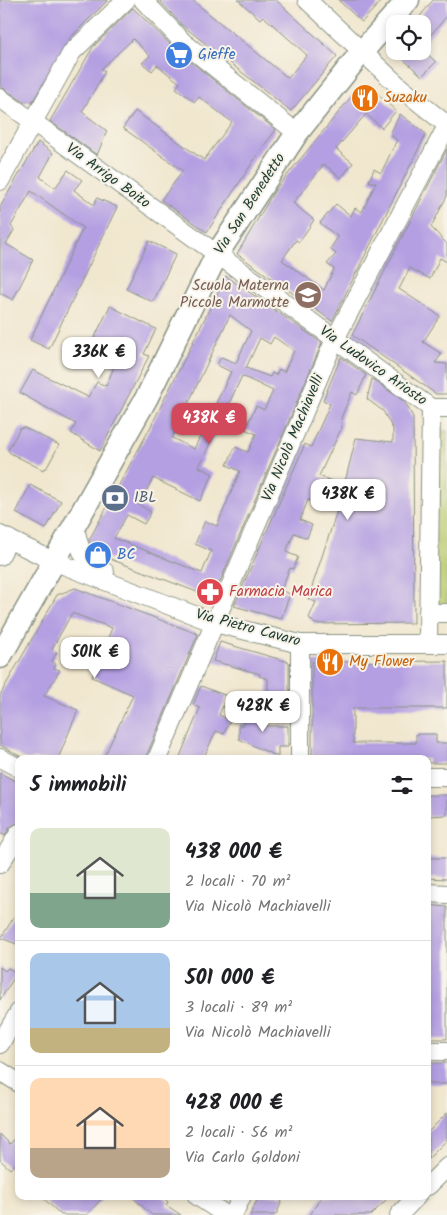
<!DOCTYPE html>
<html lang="it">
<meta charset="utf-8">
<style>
body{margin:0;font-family:Kalam,sans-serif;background:#f6f6f6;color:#202124;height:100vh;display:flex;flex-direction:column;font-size:19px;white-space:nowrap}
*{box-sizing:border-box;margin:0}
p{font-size:16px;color:#757577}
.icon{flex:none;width:28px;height:28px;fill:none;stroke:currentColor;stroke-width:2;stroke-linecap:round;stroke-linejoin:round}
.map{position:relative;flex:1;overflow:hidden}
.panel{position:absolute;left:15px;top:755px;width:416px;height:445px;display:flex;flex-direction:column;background:#fff;border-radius:10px;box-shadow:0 2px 8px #0003}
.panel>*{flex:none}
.buttons{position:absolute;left:386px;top:15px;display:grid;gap:10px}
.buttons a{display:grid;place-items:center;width:45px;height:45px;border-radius:10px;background:#fff;box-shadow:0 2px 8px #0003;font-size:25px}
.price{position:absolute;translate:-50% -42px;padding:0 11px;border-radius:10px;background:#fff;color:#222;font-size:16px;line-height:32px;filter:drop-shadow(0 1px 2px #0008)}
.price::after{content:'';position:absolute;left:50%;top:30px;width:15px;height:11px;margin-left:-8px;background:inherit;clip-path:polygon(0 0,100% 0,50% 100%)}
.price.active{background:#d1495b;color:#fff}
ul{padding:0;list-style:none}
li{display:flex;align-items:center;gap:15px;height:125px;padding:0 15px}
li+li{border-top:1px solid #e0e0e0}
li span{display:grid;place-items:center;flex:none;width:140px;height:100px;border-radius:10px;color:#555}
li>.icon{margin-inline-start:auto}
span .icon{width:60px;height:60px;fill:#fffc;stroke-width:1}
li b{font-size:21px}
h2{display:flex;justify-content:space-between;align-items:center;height:60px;padding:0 15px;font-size:21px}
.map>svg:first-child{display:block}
.green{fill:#b7c96d;stroke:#6b8350}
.building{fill:#b49fe2;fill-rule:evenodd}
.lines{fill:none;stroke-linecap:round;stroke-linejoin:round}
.minor-casing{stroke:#889282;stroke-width:20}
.major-casing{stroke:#889282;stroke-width:25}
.minor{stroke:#fff;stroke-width:18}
.major{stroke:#fff;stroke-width:22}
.labels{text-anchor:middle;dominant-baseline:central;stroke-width:4;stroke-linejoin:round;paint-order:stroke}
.shop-label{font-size:15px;fill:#366cbe;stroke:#f7f3e8;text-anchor:start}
.food-label{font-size:15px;fill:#c56008;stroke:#f7f3e8;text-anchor:start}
.street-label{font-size:15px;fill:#1f3d34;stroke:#f7f3e8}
.education-label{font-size:15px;fill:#785e54;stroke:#f7f3e8;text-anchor:end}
.service-label{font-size:15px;fill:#4e5e75;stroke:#f7f3e8;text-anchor:start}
.health-label{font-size:15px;fill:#be3a42;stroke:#f7f3e8;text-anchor:start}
</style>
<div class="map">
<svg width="447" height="1215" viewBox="0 0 447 1215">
<rect width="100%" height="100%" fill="#f7f3e8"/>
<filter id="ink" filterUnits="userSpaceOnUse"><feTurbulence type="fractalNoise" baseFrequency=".02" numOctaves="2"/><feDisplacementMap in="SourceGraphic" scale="10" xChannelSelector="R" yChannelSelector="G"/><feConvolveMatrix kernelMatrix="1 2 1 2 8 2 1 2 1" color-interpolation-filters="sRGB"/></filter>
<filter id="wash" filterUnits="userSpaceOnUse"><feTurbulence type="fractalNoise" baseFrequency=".0096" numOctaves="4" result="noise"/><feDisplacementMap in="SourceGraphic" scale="20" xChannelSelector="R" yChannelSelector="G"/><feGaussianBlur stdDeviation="1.12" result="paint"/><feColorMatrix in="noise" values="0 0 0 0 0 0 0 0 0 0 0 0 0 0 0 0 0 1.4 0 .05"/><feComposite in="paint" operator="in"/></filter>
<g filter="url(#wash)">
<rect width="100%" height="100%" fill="#f1e7cf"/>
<!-- green -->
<polygon class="green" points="434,431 447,431 447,609 434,608"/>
<g id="blocks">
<!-- building -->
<g class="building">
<polygon points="0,0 108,0 70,38 33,101 24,102 0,86"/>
<polygon points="159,0 192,0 288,78 307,55 263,16 260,19 238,0 276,0 337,56 291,111 182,25"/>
<polygon points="338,0 382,0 362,22"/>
<polygon points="433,0 447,0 447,16 422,45 422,24 414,24"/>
<polygon points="133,8 176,50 276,130 262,148 207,232 161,200 183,171 123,128 135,111 204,160 232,122 199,97 195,102 176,88 180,83 157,65 152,71 142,63 150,56 133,39 101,69 105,71 82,112 107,131 97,155 50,121 93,47"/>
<polygon points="394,51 424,51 436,62 422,76"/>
<polygon points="365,88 373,90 396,111 382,128 366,114 336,149 353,163 341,178 324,164 293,203 314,220 299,242 296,240 282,260 324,290 334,269 327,264 336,254 330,249 338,237 320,223 336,204 351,216 355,208 362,212 376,183 369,181 374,169 381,173 397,140 390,134 400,114 426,134 332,321 237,254 275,190 356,91"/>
<polygon points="38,142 53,153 40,177 55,188 68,170 82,180 74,190 94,205 97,198 117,207 49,349 30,340 83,228 31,191 11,226 14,230 6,244 33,260 13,300 0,293 0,207"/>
<polygon points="447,149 447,196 431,227 447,244 447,262 440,258 430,279 410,268 399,289 440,316 423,342 442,354 435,363 447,364 447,394 436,394 352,335"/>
<polygon points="149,241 176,254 153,302 126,289"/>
<path d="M226,276L322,343L213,598L97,554L89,540L150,428ZM230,315L251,331L236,363L221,357L217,365L231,372L194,449L172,438ZM274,337L294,351L284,372L279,369L276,375L272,373L270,377L246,368L260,338L270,344ZM242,376L273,391L264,410L256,406L245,429L256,434L248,452L235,447L227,465L240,471L217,526L205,521L195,544L211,551L202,573L114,538L127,515L144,524L151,512L139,505L153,478L200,501L213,474L199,467Z"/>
<polygon points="110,306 156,329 144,354 149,356 100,451 71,433 76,424 20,393 33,370 88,397 97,382 106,386 114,367 87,353"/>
<polygon points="341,357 366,375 357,395 352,392 341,418 342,427 319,476 344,486 356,438 393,442 393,429 383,411 367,399 372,379 405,402 413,417 414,623 315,624 309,618 316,602 308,599 337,511 308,500 300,520 312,525 307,538 294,533 286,552 298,557 293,569 290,568 281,590 290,594 281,619 234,606 305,444 311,447 330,404 323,400"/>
<polygon points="23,427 59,445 46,469 44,468 43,470 10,453 8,450 20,428 22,429"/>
<polygon points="30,485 61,501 46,529 16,513"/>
<polygon points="75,588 198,634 145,759 103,759 133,695 92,677 112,628 72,613 52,649 57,652 52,661 56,664 54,668 60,670 44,696 78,710 58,759 25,759 0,745 0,695 57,595"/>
<polygon points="220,642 289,662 289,702 268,702 268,679 259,676 260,674 213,661"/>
<polygon points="447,661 447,708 353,708 353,743 416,743 416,734 436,734 436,743 447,743 447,763 428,763 428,759 312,759 312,662"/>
<polygon points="201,686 227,696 219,715 230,720 224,734 216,731 203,759 179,759 200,708 193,705"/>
<polygon points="250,710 266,710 266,726 288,726 288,747 278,747 278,757 239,739 239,724 242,726"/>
<polygon points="0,773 19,783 19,822 10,827 5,836 0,833"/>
<polygon points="428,795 447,795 447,815 428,816"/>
<polygon points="428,858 447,858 447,879 428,878"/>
<polygon points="428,905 447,907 447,1039 428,1039"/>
<polygon points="19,909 19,945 1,938"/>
<polygon points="0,967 5,971 8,968 17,973 0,1000"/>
<rect x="428" y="1063" width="19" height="21"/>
<polygon points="447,1113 447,1140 428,1159 428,1132"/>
<polygon points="0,1134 10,1144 19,1134 19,1165 14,1165 10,1169 0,1160"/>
<polygon points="41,1196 104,1196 87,1215 61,1215"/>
<polygon points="131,1196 162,1196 168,1202 166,1205 181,1215 152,1215"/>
<polygon points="259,1196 284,1196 276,1215 250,1215"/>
<polygon points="322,1196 390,1196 371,1215 310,1215"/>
</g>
</g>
</g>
<g filter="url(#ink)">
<use href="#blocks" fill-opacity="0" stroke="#889282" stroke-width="1"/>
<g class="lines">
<!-- minor casing -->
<g class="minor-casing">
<g id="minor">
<polyline points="143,0 183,42 297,133"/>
<polyline points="307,0 401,88 447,125"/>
<polyline points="0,98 431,408"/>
<polyline points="0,181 72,52 126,0"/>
<polyline points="431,408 447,408"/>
<path d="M75,527C79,549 83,562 105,572"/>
<polyline points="0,535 53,561 215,623 300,644 447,644"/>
<polyline points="0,556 9,539"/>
<polyline points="428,613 447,613"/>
<polyline points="300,644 300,759"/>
<polyline points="428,644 431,408"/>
<polyline points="0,758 19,768"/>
<polyline points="157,759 335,339 447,126"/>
<polyline points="428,777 447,777"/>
<polyline points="0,864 19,833"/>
<polyline points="428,893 447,894"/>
<polyline points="0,1044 19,1012"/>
<polyline points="428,1051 447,1051"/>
<polyline points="0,1071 19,1083"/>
<polyline points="428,1186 447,1167"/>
<polyline points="197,1196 226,1215"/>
<polyline points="233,1215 242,1196"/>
<polyline points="399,1215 417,1196"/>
</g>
</g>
<!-- major casing -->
<g class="major-casing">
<polyline id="major" points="0,657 147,397 217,254 297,133 360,54 408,0"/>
</g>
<!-- minor -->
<use href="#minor" class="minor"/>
<!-- major -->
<use href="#major" class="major"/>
</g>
</g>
<!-- icons -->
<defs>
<g id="supermarket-disc" transform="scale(1.4375)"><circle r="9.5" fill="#3f7fe0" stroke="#f7f3e8"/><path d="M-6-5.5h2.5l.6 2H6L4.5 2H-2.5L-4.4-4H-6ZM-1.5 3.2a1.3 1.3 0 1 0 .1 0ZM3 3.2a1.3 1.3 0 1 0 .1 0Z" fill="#fff"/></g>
<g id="restaurant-disc" transform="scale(1.4375)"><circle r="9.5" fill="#e8710a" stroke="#f7f3e8"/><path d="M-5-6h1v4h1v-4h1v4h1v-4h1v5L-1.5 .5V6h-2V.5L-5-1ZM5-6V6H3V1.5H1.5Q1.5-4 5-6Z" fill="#fff"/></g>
<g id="school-disc" transform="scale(1.4375)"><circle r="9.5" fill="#8d6e63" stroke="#f7f3e8"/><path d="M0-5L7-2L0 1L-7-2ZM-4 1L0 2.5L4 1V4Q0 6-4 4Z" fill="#fff"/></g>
<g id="bank-disc" transform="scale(1.4375)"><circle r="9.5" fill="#5c6f8a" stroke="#f7f3e8"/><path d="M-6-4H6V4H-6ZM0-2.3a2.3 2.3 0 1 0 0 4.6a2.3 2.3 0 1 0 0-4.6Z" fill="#fff"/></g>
<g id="shop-disc" transform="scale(1.4375)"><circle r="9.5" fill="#3f7fe0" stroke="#f7f3e8"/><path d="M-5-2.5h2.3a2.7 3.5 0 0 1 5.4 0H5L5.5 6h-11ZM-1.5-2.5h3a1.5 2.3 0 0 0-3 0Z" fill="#fff"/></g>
<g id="pharmacy-disc" transform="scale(1.4375)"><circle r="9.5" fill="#e0444e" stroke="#f7f3e8"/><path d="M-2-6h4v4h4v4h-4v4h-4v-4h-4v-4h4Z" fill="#fff"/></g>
</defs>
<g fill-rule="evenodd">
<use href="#supermarket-disc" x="179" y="55"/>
<use href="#restaurant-disc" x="365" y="98"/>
<use href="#school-disc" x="308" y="295"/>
<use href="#bank-disc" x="115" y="498"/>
<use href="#shop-disc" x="98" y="555"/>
<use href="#pharmacy-disc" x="210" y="592"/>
<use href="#restaurant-disc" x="330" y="662"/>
</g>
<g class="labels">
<!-- shop labels -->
<g class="shop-label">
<text x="198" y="55">Gieffe</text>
<text x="117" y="555">BC</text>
</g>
<!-- food labels -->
<g class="food-label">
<text x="384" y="98">Suzaku</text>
<text x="349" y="662">My Flower</text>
</g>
<!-- street labels -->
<g class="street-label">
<text transform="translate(108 176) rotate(36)">Via Arrigo Boito</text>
<text transform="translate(250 204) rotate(-57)">Via San Benedetto</text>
<text transform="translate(373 366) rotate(35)">Via Ludovico Ariosto</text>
<text transform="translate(293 438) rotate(-67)">Via Nicolò Machiavelli</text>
<text transform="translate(248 628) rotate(15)">Via Pietro Cavaro</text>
</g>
<!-- education labels -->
<g class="education-label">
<text x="289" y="286">Scuola Materna<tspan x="289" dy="17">Piccole Marmotte</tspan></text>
</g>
<!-- service labels -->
<g class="service-label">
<text x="134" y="498">IBL</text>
</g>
<!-- health labels -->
<g class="health-label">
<text x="229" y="592">Farmacia Marica</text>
</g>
</g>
</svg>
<div class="buttons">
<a><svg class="icon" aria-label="locate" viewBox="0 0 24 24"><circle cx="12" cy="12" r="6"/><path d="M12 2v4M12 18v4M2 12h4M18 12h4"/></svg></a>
</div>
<b class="price" style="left:99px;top:379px">336K €</b>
<b class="price active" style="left:209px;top:445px">438K €</b>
<b class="price" style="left:348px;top:521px">438K €</b>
<b class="price" style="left:95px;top:679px">501K €</b>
<b class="price" style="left:263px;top:733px">428K €</b>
<section class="panel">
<h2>5 immobili<svg class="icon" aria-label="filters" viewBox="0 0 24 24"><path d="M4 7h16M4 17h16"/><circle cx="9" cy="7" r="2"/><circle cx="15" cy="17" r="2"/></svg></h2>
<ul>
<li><span style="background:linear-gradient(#dfe7d0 65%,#7fa58c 0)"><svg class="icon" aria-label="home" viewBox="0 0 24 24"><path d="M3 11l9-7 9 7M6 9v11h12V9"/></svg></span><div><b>438 000 €</b><p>2 locali · 70 m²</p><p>Via Nicolò Machiavelli</p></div></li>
<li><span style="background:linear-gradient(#a9c7e8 75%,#c2b280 0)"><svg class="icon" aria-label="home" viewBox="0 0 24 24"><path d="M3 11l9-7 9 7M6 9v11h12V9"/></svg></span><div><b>501 000 €</b><p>3 locali · 89 m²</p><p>Via Nicolò Machiavelli</p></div></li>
<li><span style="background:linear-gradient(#ffd9b3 70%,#b9a48a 0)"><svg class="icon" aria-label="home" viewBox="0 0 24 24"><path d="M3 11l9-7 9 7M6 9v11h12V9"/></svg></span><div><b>428 000 €</b><p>2 locali · 56 m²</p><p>Via Carlo Goldoni</p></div></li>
</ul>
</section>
</div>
